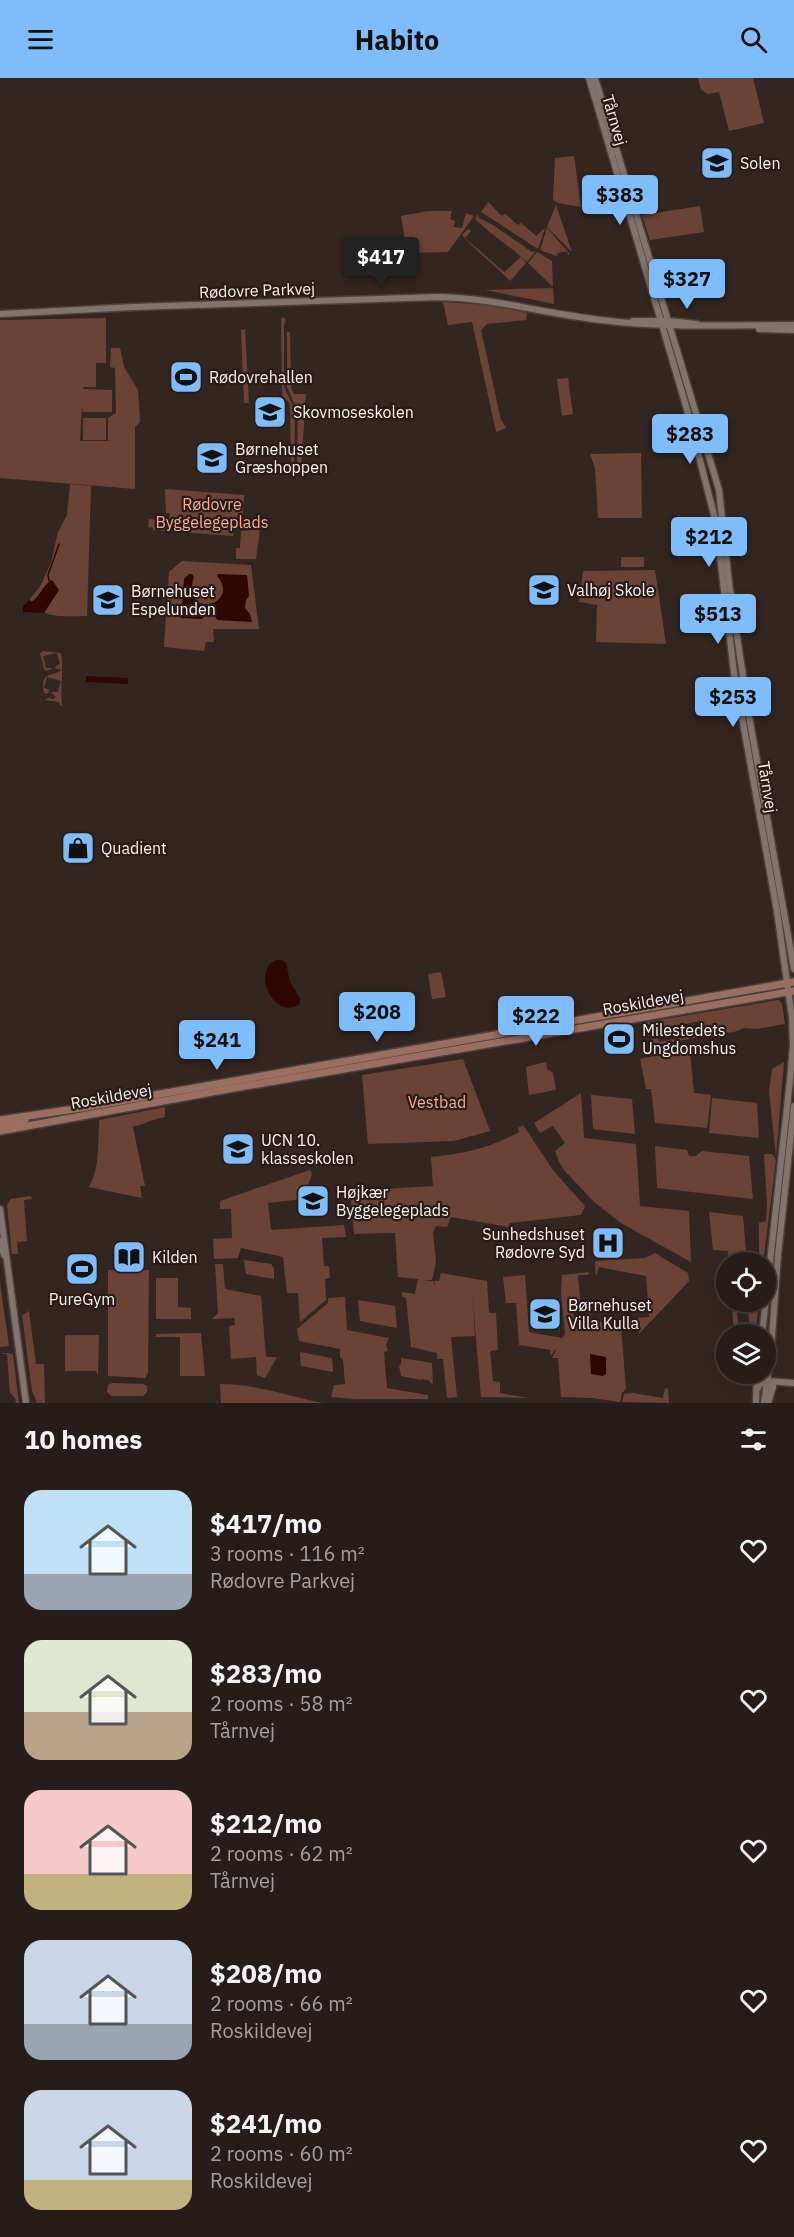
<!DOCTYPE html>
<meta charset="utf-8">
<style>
body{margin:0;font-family:"IBM Plex Sans",sans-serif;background:#322926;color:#f1f3f6;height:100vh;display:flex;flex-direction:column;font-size:22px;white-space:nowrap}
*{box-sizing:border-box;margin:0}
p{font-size:20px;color:#a4a1a2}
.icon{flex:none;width:33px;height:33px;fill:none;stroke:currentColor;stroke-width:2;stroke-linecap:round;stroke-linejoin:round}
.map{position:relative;height:1325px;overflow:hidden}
.drawer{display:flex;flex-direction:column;background:#261c19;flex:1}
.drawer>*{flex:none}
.buttons{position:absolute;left:716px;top:1174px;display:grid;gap:12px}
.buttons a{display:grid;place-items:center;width:60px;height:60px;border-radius:50%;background:#261c19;box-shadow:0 6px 24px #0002,0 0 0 2px #423a38;font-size:30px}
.price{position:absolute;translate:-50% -51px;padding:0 14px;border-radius:6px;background:#7fbdfa;color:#111;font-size:20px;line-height:39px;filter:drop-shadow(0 2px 3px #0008)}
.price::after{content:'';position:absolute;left:50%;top:36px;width:18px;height:14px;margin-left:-9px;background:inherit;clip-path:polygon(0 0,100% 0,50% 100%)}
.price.current{background:#222;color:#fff}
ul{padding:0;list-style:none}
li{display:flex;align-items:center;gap:18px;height:150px;padding:0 24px}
li span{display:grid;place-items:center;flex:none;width:168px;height:120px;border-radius:18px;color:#555}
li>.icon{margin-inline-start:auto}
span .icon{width:72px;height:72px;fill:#fffc;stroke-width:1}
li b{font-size:26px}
h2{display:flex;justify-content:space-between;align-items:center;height:72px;padding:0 24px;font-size:26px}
header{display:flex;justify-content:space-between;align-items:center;height:78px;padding:0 24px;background:#7fbdfa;color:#111;font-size:27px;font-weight:800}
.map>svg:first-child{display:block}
.green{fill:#6b4336}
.water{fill:#2e0700}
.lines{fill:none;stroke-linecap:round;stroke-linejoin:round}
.stream{stroke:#2e0700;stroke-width:1.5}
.tertiary-casing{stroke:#4c413d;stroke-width:9}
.secondary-casing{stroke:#4c413d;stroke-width:10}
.tertiary{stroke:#83736d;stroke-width:6}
.secondary{stroke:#9a6e60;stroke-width:7}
.labels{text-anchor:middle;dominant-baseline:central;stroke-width:4.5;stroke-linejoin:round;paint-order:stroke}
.street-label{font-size:16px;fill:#fbf1ee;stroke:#291c18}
.poi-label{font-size:16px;fill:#fbf1ee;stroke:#291c18;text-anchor:start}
.park-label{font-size:16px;fill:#f3ab94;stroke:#291c18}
</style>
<header><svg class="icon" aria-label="menu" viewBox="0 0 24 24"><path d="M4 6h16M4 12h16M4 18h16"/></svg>Habito<svg class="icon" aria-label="search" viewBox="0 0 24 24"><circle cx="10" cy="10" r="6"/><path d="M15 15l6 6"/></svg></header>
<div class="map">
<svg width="794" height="1325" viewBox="0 0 794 1325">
<rect width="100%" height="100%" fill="#332621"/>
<!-- green -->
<g class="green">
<polygon points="698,0 753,0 764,45 729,53 719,14 708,16 701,12"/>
<polygon points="574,78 581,129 558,125 553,122 555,80"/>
<polygon points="488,124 502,138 505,136 518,147 521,145 536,158 545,150 538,171 481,134"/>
<polygon points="556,127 572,174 547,149"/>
<polygon points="700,128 704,154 650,162 642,137"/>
<polygon points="428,133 452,133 450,141 455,143 454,149 462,150 466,135 474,138 448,174 407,175 401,138"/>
<path d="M478,136L479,140L493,147L532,174L536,173L527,184C510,168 491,157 475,141Z"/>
<polygon points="547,150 570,176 568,177 567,173 558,175 557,178 540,172"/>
<path d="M468,151L471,153L465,160L504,194L521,179L526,185L510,203C495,187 477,174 462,157Z"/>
<polygon points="537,174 552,183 553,209 528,185"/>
<polygon points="553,210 554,226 485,212"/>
<polygon points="443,224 488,227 527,235 526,242 487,246 481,252 501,342 506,350 496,354 472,244 448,247"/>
<polygon points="283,239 286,241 284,247 284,309 293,328 295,337 294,389 291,389 290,326 282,317 281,241"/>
<polygon points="106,240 106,285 96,285 96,309 84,309 83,311 112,312 112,334 83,334 82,328 80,363 108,363 108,340 116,335 115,290 110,289 111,270 120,270 124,289 138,312 140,344 135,349 135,411 0,400 0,242"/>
<polygon points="245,251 249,325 244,325 241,252"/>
<polygon points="287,254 290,254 291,309 294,316 306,316 301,390 297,387 298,335 287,309"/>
<polygon points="568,300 573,336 562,338 557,301"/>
<rect x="83" y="340" width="23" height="22"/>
<polygon points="641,375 642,440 598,440 595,390 590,376"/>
<path d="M70,406L91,408L87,538C67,538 39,542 30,521L41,507L51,484L58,454L67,437Z"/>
<polygon points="165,411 244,417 242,445 235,445 233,458 153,452 153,450 148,449 149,441 169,443 170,435 166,435"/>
<polygon points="260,451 256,481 236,481 236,470 240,470 241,453"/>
<rect x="621" y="479" width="23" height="10"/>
<polygon points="182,483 251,487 259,551 213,551 214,564 206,564 204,573 164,569 169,494"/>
<polygon points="655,492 666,566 596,564 597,527 579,524 583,493"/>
<path d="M43,573L61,575C64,593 60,610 62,628L60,627L59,624L45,622L48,620L53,621L56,619L51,614H58L61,603L47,599L44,610L50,612L47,616L44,615C41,593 49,600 62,592L54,590L60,586L57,575L43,578L46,590H53L46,593L44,591L40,575Z"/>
<polygon points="441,894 446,919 432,921 428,896"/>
<polygon points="779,922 782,926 785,946 757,951 744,950 734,954 716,956 714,950 702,947 701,943 658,951 659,956 648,958 641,945"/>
<polygon points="707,950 710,952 711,957 650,968 649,962 658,960 659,964 703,955 703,951"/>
<polygon points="672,974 690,974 694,1015 711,1017 707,1050 655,1045 651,1011 646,1011 640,981"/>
<polygon points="463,981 490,1053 454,1063 368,1066 362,997"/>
<polygon points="546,984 547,991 553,995 556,1012 529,1017 526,989"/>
<polygon points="784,984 776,1079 769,1013 772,991"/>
<polygon points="581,1015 584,1060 636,1066 640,1128 689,1133 691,1184 621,1145 594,1124 564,1092 559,1084 555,1073 565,1065 553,1048 540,1055 534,1045"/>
<polygon points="591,1017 632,1021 635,1056 593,1051"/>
<polygon points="712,1020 757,1025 759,1060 709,1055"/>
<path d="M165,1029V1039C153,1041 144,1046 133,1049L145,1108H140L142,1120L89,1109C100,1090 98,1063 99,1042Z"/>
<path d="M523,1047L552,1091L585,1128L581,1137L510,1145L509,1149L451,1139L447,1149L436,1148L433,1154L436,1184L432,1202H422L433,1203L435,1209L434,1203H439L441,1195L487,1203L489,1235H496L498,1272L490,1273L493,1303L500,1304V1315L529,1320L481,1319L472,1214L475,1258L451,1259L457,1319L447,1320L443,1281H437V1275L411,1269L406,1220L402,1218V1214L415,1216L418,1201L398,1199L395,1155L354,1156L350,1113L433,1108L431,1079C463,1076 491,1070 519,1054L518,1050Z"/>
<polygon points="655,1068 687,1072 689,1078 696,1078 702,1073 749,1078 753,1121 657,1110"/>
<polygon points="764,1076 772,1076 776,1082 763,1185 759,1185 759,1145 766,1143 767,1125"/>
<polygon points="310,1092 312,1096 303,1121 268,1125 271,1152 344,1147 346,1159 322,1160 324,1188 329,1188 330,1200 325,1201 326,1222 300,1244 298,1215 287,1215 283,1179 241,1170 238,1180 214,1181 213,1161 232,1160 231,1131 220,1131 220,1123"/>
<polygon points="30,1118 33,1121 24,1122 27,1163 17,1164 18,1176 12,1176 7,1128 10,1121"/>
<polygon points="709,1134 743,1138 747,1185 728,1185 728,1173 713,1172"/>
<polygon points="655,1175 688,1195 689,1203 639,1256 638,1240 649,1239 646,1198 599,1189 596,1198 595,1183 645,1180"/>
<polygon points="244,1182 271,1186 274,1190 274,1201 246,1196"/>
<polygon points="215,1186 223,1186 225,1211 261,1218 266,1279 277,1279 265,1300 257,1297 256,1279 231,1281 229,1248 235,1247 234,1240 212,1241 218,1235"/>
<polygon points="108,1192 149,1192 148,1295 145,1300 108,1298"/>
<polygon points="589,1194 588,1197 578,1197 581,1232 573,1234 574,1240 565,1254 573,1242 591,1234 590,1242 621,1248 626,1311 622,1315 620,1324 592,1320 561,1319 558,1280 552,1280 557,1270 550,1278 551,1272 519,1267 516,1225 506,1225 503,1199 525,1197 529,1254 562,1260 565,1256 561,1215 562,1197"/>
<polygon points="156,1200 178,1200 178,1229 191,1230 191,1241 156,1241"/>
<polygon points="0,1205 9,1268 0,1269"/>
<polygon points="345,1219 347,1252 389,1260 386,1267 388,1273 384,1274 387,1310 428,1317 428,1321 356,1321 331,1319 334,1307 345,1306 343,1282 340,1279 340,1271 299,1263 297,1251 328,1225 328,1220"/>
<polygon points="358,1222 395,1228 397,1250 360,1243"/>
<polygon points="740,1224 756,1226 758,1234 755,1257 750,1257 748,1231 737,1232 739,1257 734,1257 732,1228"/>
<polygon points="29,1233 36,1286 44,1286 45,1325 37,1325 32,1313 22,1237"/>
<polygon points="201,1255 205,1298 180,1298 180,1259 156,1259 156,1256"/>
<polygon points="65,1257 99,1257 98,1298 96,1293 65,1293"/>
<polygon points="300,1274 332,1280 333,1294 301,1288"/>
<polygon points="0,1275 9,1275 13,1277 19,1325 16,1325 15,1320 10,1315 7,1276"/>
<polygon points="401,1280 432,1285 433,1307 428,1302 422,1301 421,1302 401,1298 399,1288 401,1286"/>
<polygon points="112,1305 143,1306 147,1308 147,1314 143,1318 111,1318 107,1314 108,1307"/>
<path d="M220,1306C256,1306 288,1318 323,1325H221Z"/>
<polygon points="665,1310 668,1311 669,1325 622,1324 624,1316 633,1315 663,1320"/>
</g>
<!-- water -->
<g class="water">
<path d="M189,496H192L194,499C180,543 242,527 217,498L218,496L247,497L249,518L246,522L245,530L250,536L252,544L217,542L215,537L210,535L205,537L202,541L181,540L184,501Z"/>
<path d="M52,502L59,512L44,535L23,534V528L30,522L31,524C40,519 43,506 52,502Z"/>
<polygon points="86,598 128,600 128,606 86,604"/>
<path d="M276,882H282L286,885L290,904L300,920V926C275,944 250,893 276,882Z"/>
<polygon points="590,1276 606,1279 606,1296 603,1298 591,1296"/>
</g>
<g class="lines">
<!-- stream -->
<polyline class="stream" points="49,503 48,497 59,466"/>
<!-- tertiary casing -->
<g class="tertiary-casing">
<g id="tertiary">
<polyline points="589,0 686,328 716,445 734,595 777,833 792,939 793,967 790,1002 762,1257"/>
<polyline points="595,0 719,412 729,505 749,638 794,891"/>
<path d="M0,236L134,229L438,219C494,220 546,236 601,242C666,250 729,247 794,247"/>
<polyline points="633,243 668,243 697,246"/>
<polyline points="759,251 794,252"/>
<polyline points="0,1131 26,1325"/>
<polyline points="0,1163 4,1177"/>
<path d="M762,1296C762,1305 765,1307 773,1309"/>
<polyline points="757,1311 762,1304 766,1303 794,1305"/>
<polyline points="756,1325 757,1296"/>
<polyline points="764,1325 771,1273 778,1177 794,1028"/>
<polyline points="768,1325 773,1309"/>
</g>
</g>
<!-- secondary casing -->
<g class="secondary-casing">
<g id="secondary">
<polyline points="0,1042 81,1030 794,904"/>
<polyline points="0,1048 25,1042"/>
<polyline points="0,1053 223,1012 794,913"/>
</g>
</g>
<!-- tertiary -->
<use href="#tertiary" class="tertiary"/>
<!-- secondary -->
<use href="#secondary" class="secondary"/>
</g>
<!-- icons -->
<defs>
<g id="school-square" transform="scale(1.725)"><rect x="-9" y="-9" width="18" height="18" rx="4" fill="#7fbdfa" stroke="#291c18"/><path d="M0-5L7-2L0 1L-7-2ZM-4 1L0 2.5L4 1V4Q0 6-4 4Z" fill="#111"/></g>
<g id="stadium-square" transform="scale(1.725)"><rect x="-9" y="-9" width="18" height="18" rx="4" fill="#7fbdfa" stroke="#291c18"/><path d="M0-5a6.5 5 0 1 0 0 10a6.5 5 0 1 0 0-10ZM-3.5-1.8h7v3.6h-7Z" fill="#111"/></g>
<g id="shop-square" transform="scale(1.725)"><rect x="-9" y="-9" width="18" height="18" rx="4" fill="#7fbdfa" stroke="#291c18"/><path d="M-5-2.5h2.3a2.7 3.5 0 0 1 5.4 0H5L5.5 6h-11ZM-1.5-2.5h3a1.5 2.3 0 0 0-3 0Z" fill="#111"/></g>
<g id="hospital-square" transform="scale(1.725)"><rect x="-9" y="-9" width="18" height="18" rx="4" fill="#7fbdfa" stroke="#291c18"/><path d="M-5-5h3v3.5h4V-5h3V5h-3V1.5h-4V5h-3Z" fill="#111"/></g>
<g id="library-square" transform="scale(1.725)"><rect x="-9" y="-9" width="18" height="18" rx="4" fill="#7fbdfa" stroke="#291c18"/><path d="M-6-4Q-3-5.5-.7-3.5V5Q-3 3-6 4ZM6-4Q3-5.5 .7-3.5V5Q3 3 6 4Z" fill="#111"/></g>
</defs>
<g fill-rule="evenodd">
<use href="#school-square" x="717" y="85"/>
<use href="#stadium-square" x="186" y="299"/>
<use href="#school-square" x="270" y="334"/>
<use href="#school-square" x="212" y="380"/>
<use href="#school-square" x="544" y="512"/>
<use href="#school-square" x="108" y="522"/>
<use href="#shop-square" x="78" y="770"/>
<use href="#stadium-square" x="619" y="961"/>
<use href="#school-square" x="238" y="1071"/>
<use href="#school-square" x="313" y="1123"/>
<use href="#hospital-square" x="608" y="1165"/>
<use href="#library-square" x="129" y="1179"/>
<use href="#stadium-square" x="82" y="1191"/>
<use href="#school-square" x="545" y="1236"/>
</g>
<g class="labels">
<!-- street labels -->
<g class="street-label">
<text transform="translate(615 42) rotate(74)">Tårnvej</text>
<text transform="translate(257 212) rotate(-2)">Rødovre Parkvej</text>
<text transform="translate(768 709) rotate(81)">Tårnvej</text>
<text transform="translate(643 924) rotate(-10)">Roskildevej</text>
<text transform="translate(111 1018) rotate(-10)">Roskildevej</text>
</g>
<!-- poi labels -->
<g class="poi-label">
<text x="740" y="85">Solen</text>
<text x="209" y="299">Rødovrehallen</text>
<text x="293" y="334">Skovmoseskolen</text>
<text x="235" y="371">Børnehuset<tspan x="235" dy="18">Græshoppen</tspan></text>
<text x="567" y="512">Valhøj Skole</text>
<text x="131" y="513">Børnehuset<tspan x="131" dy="18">Espelunden</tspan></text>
<text x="101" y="770">Quadient</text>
<text x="642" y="952">Milestedets<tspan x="642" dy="18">Ungdomshus</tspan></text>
<text x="261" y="1062">UCN 10.<tspan x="261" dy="18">klasseskolen</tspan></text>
<text x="336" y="1114">Højkær<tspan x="336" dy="18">Byggelegeplads</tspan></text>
<text x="585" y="1156" text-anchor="end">Sunhedshuset<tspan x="585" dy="18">Rødovre Syd</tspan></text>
<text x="152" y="1179">Kilden</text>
<text x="82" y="1221" text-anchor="middle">PureGym</text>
<text x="568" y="1227">Børnehuset<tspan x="568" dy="18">Villa Kulla</tspan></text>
</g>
<!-- park labels -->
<g class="park-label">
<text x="212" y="426">Rødovre<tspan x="212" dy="18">Byggelegeplads</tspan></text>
<text x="437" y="1024">Vestbad</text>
</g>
</g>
</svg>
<div class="buttons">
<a><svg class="icon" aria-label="locate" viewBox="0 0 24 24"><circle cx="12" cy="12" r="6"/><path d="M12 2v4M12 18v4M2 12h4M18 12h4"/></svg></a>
<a><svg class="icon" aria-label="layers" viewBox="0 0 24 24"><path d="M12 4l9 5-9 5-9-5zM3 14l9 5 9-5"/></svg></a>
</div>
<b class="price" style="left:620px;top:148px">$383</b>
<b class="price current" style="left:381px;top:210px">$417</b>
<b class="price" style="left:687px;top:232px">$327</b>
<b class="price" style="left:690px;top:387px">$283</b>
<b class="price" style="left:709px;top:490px">$212</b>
<b class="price" style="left:718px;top:567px">$513</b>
<b class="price" style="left:733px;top:650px">$253</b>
<b class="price" style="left:377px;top:965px">$208</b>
<b class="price" style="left:536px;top:969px">$222</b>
<b class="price" style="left:217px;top:993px">$241</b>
</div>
<section class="drawer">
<h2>10 homes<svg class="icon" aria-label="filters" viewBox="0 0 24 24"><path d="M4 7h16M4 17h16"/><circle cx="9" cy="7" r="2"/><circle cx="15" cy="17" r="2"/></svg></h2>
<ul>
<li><span style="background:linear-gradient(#bfe0f5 70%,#9aa5b1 0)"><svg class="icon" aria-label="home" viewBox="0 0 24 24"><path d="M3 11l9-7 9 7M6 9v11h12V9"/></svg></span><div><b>$417/mo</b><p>3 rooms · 116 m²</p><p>Rødovre Parkvej</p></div><svg class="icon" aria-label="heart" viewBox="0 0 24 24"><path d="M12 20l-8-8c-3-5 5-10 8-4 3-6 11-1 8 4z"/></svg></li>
<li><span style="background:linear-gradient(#dfe7d0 60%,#b9a48a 0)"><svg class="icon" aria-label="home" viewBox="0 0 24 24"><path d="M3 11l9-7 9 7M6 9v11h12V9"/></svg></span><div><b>$283/mo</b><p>2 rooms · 58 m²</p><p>Tårnvej</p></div><svg class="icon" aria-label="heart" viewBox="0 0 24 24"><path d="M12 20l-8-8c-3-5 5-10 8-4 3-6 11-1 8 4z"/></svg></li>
<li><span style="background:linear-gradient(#f6c9c9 70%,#c2b280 0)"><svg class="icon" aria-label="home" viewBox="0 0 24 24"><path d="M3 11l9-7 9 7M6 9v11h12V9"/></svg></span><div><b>$212/mo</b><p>2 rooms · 62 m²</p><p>Tårnvej</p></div><svg class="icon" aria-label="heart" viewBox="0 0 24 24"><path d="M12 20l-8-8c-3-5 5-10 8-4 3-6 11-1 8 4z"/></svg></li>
<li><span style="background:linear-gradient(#c9d6e8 70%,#9aa5b1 0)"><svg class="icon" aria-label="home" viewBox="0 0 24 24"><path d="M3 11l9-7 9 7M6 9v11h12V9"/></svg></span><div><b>$208/mo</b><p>2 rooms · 66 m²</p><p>Roskildevej</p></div><svg class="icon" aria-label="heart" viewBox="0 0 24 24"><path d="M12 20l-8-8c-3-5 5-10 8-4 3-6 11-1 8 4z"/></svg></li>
<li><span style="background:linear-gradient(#c9d6e8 75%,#c2b280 0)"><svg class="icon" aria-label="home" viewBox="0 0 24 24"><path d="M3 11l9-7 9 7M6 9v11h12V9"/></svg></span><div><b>$241/mo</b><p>2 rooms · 60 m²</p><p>Roskildevej</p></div><svg class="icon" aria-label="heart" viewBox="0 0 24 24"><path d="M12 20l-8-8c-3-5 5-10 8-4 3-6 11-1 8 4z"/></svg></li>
</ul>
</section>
